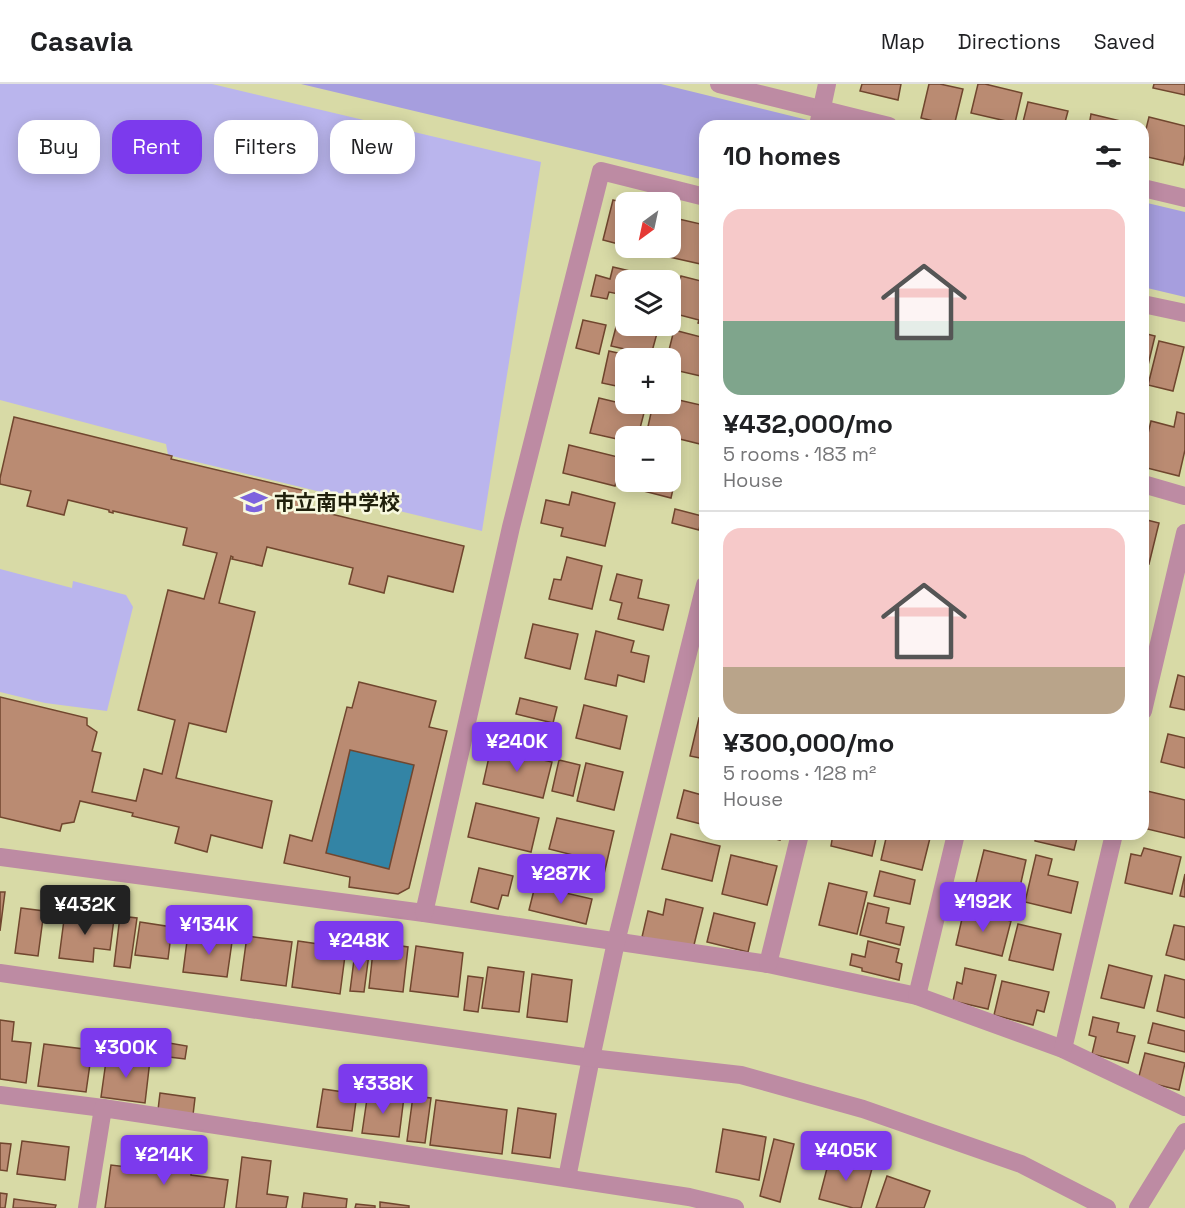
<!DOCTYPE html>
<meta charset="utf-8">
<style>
body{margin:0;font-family:"Space Grotesk","Noto Sans JP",sans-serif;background:#f2f2f2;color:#202124;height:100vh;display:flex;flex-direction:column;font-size:22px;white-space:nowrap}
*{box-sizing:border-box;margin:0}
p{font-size:20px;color:#757577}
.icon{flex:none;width:33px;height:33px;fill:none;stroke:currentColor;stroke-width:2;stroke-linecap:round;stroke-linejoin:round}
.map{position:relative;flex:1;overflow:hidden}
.side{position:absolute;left:699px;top:36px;width:450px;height:720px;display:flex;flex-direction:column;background:#fff;border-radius:18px;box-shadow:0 3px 15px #0003}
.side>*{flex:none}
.guide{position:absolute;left:18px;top:36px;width:570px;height:54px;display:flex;gap:12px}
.needle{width:39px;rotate:213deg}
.buttons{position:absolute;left:615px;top:108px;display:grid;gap:12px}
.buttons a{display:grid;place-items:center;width:66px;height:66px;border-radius:12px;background:#fff;box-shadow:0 3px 15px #0003;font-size:30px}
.price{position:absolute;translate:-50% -51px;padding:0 14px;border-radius:6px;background:#7c3aed;color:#fff;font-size:20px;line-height:39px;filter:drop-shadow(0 2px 3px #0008)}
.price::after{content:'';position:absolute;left:50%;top:36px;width:18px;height:14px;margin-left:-9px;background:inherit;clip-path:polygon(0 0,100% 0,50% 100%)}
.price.active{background:#222;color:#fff}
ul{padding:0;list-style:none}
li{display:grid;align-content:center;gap:12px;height:318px;padding:0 24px}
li+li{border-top:2px solid #e0e0e0}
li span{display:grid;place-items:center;height:186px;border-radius:18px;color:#555}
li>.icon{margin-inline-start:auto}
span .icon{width:108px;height:108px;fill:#fffc;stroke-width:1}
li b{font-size:26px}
h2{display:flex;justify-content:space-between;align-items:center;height:72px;padding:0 24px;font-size:26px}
.chip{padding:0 21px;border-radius:18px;background:#fff;box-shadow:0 3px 15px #0003;font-size:21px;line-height:54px}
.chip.active{background:#7c3aed;color:#fff}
header{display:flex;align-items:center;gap:36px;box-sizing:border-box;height:84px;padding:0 30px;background:#fff;border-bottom:2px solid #e0e0e0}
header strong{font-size:28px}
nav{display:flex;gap:33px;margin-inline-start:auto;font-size:21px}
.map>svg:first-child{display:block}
.green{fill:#bab5ed}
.forest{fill:#a69ede}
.water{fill:#3384a5}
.building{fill:#ba8b72;stroke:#70462e;stroke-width:1.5;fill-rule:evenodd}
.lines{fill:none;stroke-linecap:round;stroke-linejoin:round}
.minor{stroke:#bd8ba3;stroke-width:18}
.tertiary{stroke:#bd8ba3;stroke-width:18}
.labels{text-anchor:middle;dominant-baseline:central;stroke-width:5;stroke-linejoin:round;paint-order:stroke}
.poi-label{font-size:21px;font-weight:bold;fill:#20200c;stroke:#f8f9df;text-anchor:start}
</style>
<header>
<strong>Casavia</strong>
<nav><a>Map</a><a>Directions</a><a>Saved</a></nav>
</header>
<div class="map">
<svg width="1185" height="1124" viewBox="0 0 1185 1124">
<rect width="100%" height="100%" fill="#d8daa6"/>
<!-- green -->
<g class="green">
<polygon points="0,0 212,0 541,78 482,447 168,371 166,360 0,316"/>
<polygon points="0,485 72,504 73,497 126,511 133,523 107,627 45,619 0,608"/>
</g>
<!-- forest -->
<g class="forest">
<polygon points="301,0 661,0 832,42 705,42 705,96"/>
<polygon points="1143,118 1185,128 1185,213 1143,203"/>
</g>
<!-- water -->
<polygon class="water" points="350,666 414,681 389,785 326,769"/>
<!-- building -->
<g class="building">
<polygon points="862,0 901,0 898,16 860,7"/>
<polygon points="929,0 940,0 963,5 954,42 921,34"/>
<polygon points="978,0 985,0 1022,9 1015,39 971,29"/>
<polygon points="1154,0 1185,0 1185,11 1153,4"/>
<polygon points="1028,18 1068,27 1064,42 1022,42"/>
<polygon points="1091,30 1129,39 1128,42 1089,42"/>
<polygon points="1149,33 1185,42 1185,71 1183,81 1143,72 1143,57"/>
<polygon points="613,116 626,119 626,162 603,156"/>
<polygon points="670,133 705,141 705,181 647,168 649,164 670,164"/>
<polygon points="613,183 668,196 626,196 626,223 622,222 624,211 609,208 607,215 591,212 596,191 610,195"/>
<polygon points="681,192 705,198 705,241 698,239 699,236 672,229"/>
<polygon points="583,236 606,241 599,270 576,264"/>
<polygon points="626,240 626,242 659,242 651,271 611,262 616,243 625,245"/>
<polygon points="674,246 705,254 705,293 670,285 670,274 667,274"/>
<polygon points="1143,249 1155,252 1143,302"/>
<polygon points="1159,257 1184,263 1173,307 1148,301"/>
<polygon points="609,267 640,274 626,274 626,304 602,299"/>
<polygon points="599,314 645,325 638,352 626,352 626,357 590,349"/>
<polygon points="670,314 705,322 705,339 700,360 647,347 653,320 670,320"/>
<polygon points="1177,328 1185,330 1185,366 1179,392 1143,383 1143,371 1151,337 1174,343"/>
<polygon points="14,333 172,372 171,375 306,407 302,423 464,462 453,508 388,492 384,509 349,500 353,484 267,463 262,482 232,475 233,473 231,472 219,519 255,528 226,648 189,639 176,694 272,717 262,764 211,751 207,768 175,759 179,743 132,732 133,729 80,717 74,738 62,740 60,747 0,733 0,613 87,634 87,641 97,648 92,667 101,669 92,708 136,717 144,685 162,690 175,636 138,626 168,506 204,515 217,469 183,461 187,444 113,427 113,429 109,428 109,426 68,416 64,431 27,422 31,407 0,400 0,394"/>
<polygon points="569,361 622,374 615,402 563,389"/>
<polygon points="670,372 680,374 671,414 632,404 634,398 670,398"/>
<polygon points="572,408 615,419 605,462 561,452 563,444 541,439 546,416 569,421"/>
<polygon points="675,425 702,432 699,446 672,439"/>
<polygon points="1143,435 1159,439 1149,480 1143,478"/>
<polygon points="567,473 602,482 592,525 549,515 554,495 561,496"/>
<polygon points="617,490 642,496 638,514 669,521 663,546 618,535 622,519 610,516"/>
<polygon points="533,540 578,550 570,585 525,574"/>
<polygon points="596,547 634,557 631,568 649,572 644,598 618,591 616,602 585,595"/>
<polygon points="1178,591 1185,593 1185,626 1170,623"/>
<path d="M359,598L436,617L429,643L447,647L409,804L398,810L349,803L350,793L284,779L290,751L312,757L347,623L352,624ZM350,666L414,681L389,785L326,769Z"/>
<polygon points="520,614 557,623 553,639 516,630"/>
<polygon points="584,621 627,632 620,665 576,654"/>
<polygon points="699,634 705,636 705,675 690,672"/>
<polygon points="1168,650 1185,654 1185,684 1161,678"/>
<polygon points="491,664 552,678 543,714 483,700"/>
<polygon points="559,676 580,681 573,712 552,707"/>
<polygon points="586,679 623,688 614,726 577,717"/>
<polygon points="705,701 705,741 677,734 684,706 702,711"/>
<polygon points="1147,707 1185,716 1185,754 1143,744 1143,723"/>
<polygon points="476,719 539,734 531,768 468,753"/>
<polygon points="557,734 614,747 604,790 575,783 577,772 549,765"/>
<polygon points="671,750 720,762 712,797 662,785"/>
<polygon points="754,750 781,750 780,756"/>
<polygon points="833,750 877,750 872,772 831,762"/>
<polygon points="887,750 913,750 930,754 922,786 881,776"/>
<polygon points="1036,750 1078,750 1074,766 1035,757"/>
<polygon points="1144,764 1181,773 1172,810 1125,799 1131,770 1141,772"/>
<polygon points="984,766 1026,776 1018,812 975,802"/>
<polygon points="731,771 777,782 767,821 722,810"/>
<polygon points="1036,771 1052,775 1048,791 1078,798 1071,829 1025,818"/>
<polygon points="479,784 513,792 508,812 502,811 498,825 471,818"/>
<polygon points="880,787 915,796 910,820 874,812"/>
<polygon points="1185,790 1185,813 1180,812"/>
<polygon points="829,799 867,808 857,850 819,841"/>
<polygon points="535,802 592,815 586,840 529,826"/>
<polygon points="0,808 5,808 0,847"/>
<polygon points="666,815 703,824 693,865 642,853 648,827 663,831"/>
<polygon points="868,819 889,824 886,839 904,843 900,861 860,851"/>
<polygon points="21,824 44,827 38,872 15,869"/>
<polygon points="964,826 1011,837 1002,872 956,861"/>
<polygon points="65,828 114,835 110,866 94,864 93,878 59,874"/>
<polygon points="714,829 755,839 748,868 707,858"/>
<polygon points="120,832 137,834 130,884 114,882"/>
<polygon points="140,838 172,843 168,875 135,871"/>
<polygon points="1018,840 1061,850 1053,886 1009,876"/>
<polygon points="1174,841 1185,843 1185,876 1166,871"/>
<polygon points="211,848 233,851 227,893 183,888 187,857 210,860"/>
<polygon points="247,852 292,858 286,902 241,896"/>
<polygon points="298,857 346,864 340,910 292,903"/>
<polygon points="868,857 899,865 896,878 902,880 899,896 862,887 862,884 850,881 852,870 865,873"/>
<polygon points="374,858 408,863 403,908 369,904"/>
<polygon points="416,862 463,869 458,913 410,907"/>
<polygon points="355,868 369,870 364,908 350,907"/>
<polygon points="1109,881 1152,892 1144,924 1101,914"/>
<polygon points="488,883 524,888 519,928 482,924"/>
<polygon points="965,884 996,891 988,925 953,917 957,898 962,900"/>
<polygon points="532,890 572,896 567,938 527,933"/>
<polygon points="1165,891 1185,896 1185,934 1157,927"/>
<polygon points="468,892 483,894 478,928 464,926"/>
<polygon points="1002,897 1049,908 1044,928 1037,926 1033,941 994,931"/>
<polygon points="1093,933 1119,939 1117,948 1135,952 1128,979 1092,970 1096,953 1089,951"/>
<polygon points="0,936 14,938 12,957 31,959 26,999 0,995"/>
<polygon points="1153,939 1185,947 1185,968 1148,959"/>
<polygon points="163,958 187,962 185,975 161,972"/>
<polygon points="44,960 92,966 86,1008 38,1002"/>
<polygon points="1145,969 1185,979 1179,1006 1138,996"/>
<polygon points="107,970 150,976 145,1019 101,1013"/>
<polygon points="323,1005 357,1010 352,1047 317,1043"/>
<polygon points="368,1008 404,1013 399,1053 362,1049"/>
<polygon points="160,1009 195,1014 193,1031 158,1026"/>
<polygon points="413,1012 431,1014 425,1059 407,1057"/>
<polygon points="436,1016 507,1026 502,1070 430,1061"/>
<polygon points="518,1024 556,1030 550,1074 512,1069"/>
<polygon points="723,1045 766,1053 759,1096 716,1088"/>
<polygon points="774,1055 794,1060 780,1118 760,1112"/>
<polygon points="22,1057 69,1063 65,1096 17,1090"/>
<polygon points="0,1059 11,1060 7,1087 0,1086"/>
<polygon points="155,1067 193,1071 191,1091 228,1096 224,1124 105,1124 111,1081 153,1086"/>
<polygon points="831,1069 873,1081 861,1124 853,1124 819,1115"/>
<polygon points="242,1073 271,1077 267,1110 288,1113 286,1124 236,1124"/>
<polygon points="887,1092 930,1107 924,1124 876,1124"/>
<polygon points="0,1109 7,1110 5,1124 0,1124"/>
<polygon points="304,1109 347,1115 346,1124 302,1124"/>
<polygon points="14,1115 56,1121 55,1124 13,1124"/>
<polygon points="380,1118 409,1122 409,1124 380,1124"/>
<polygon points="356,1120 375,1122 375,1124 355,1124"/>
</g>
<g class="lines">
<!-- minor -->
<g class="minor">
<polyline points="719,0 889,42"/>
<polyline points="1143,104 1185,114"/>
<polyline points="1143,220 1185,229"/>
<polyline points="1143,400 1185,412"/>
<polyline points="1143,627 1185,449"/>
<polyline points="0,773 424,829 768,880 917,912 1063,965 1185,1023"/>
<polyline points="424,829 511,443 601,87 705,113"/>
<polyline points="768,880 800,750"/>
<polyline points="917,912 956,750"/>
<polyline points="1063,965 1114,750"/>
<polyline points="0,1011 103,1024"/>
<polyline points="567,1094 591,974"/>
<polyline points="87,1124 103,1024 689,1113 735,1124"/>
<polyline points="1138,1124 1185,1048"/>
</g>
<!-- tertiary -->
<g class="tertiary">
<polyline points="818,42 827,0"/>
<polyline points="0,889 591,974 741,991 863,1025 1021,1080 1107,1124"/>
<polyline points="591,974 616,858 705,501"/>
</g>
</g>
<!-- icons -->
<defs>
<g id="school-bare" transform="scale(2.07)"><path d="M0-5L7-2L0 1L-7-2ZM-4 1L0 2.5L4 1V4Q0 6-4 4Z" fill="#7d63de" stroke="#f8f9df" stroke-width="2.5" paint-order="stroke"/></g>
</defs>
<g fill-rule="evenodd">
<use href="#school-bare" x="254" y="418"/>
</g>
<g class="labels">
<!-- poi labels -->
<g class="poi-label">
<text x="274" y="418">市立南中学校</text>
</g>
</g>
</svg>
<div class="buttons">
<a><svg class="needle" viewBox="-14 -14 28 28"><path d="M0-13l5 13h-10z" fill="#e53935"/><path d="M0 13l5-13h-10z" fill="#757577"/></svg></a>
<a><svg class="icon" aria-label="layers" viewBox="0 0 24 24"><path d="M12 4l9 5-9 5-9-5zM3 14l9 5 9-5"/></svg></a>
<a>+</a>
<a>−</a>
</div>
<b class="price" style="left:517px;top:689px">¥240K</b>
<b class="price" style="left:561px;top:821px">¥287K</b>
<b class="price" style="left:983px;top:849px">¥192K</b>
<b class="price active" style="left:85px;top:852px">¥432K</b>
<b class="price" style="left:209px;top:872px">¥134K</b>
<b class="price" style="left:359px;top:888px">¥248K</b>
<b class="price" style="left:126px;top:995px">¥300K</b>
<b class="price" style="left:383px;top:1031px">¥338K</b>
<b class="price" style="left:846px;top:1098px">¥405K</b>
<b class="price" style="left:164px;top:1102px">¥214K</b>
<div class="guide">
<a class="chip">Buy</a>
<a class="chip active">Rent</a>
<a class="chip">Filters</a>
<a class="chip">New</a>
</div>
<section class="side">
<h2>10 homes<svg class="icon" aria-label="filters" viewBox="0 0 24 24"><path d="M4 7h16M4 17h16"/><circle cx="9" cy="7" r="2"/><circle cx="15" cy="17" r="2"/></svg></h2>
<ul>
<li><span style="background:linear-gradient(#f6c9c9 60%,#7fa58c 0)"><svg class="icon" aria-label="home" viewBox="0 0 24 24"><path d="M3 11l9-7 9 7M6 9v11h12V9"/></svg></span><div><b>¥432,000/mo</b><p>5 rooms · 183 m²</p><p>House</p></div></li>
<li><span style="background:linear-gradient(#f6c9c9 75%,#b9a48a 0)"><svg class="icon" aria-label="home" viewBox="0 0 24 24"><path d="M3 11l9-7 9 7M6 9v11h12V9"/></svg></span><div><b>¥300,000/mo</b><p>5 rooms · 128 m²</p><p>House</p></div></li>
</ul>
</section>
</div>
